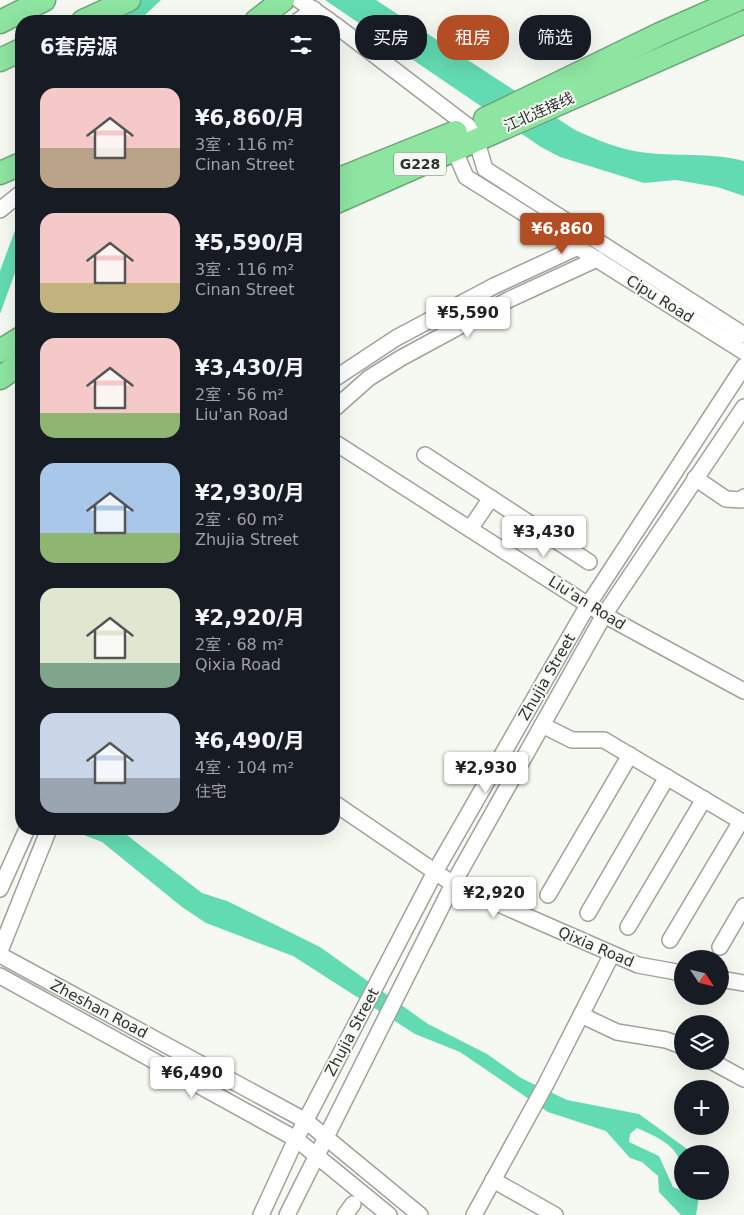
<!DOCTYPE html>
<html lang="zh">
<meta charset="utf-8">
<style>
body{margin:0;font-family:"DejaVu Sans","Noto Sans SC",sans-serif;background:#20242c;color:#f1f3f6;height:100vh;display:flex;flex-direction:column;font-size:19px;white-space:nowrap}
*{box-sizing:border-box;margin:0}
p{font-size:16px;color:#9ea1a6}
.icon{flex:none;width:28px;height:28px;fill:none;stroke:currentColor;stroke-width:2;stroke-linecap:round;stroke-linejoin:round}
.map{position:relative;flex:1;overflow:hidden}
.drawer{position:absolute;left:15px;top:15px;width:325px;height:820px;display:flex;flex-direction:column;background:#171b24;border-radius:20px;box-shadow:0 5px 20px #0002}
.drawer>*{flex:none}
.top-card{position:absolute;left:355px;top:15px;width:314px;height:45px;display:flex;gap:10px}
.needle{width:32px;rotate:125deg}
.controls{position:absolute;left:674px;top:950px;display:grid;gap:10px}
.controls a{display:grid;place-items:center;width:55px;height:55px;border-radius:50%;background:#171b24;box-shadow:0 5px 20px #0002;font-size:25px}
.price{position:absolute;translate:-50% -42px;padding:0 11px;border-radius:5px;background:#fff;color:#222;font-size:16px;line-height:32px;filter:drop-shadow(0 1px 2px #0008)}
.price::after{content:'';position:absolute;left:50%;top:30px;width:15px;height:11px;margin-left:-8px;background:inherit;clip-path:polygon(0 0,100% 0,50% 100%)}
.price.selected{background:#b34d24;color:#fff}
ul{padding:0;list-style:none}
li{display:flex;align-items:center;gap:15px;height:125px;padding:0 25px}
li span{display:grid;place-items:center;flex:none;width:140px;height:100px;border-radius:15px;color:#555}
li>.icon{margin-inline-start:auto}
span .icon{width:60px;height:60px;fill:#fffc;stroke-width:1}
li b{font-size:21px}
h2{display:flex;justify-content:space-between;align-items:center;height:60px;padding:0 25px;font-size:21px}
.pill{padding:0 18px;border-radius:20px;background:#171b24;box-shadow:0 5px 20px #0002;font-size:18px;line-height:45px}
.pill.selected{background:#b34d24;color:#fff}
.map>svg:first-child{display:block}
.water{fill:#62dab2}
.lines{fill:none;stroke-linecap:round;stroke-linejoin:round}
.minor-casing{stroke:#9fa39c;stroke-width:18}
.highway-casing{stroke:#6da679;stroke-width:25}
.minor{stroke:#fff;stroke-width:15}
.highway{stroke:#8ee4a1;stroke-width:22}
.labels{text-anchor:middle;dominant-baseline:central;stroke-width:4;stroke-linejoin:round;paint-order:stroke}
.shield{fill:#f5f9f2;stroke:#6b6e6a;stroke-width:1}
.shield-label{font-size:14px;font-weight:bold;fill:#30322f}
.street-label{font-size:15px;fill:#30322f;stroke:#f5f9f2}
</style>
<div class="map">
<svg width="744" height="1215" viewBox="0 0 744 1215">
<rect width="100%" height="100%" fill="#f5f9f2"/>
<!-- water -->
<g class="water">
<polygon points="100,0 161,0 143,17 121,21 92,21"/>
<path d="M325,0H376L575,130C596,139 617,149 640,152C674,157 711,152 744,161V196L717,187L676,180L644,183L560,157L541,147Z"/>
<polygon points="21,214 21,256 0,314 0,271"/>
<path d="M68,829H119L202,893L227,901L320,947L428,1024L487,1054L521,1078L567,1100L639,1114L687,1149L689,1154H682V1168C677,1144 658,1138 637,1128L630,1134L629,1142L659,1156L673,1187L682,1191H700L696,1215H681L659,1192L658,1176L642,1162L630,1158L606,1131L548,1112L460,1052L415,1034L293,956L206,923L182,907L102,842Z"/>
</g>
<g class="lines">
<!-- minor casing -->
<g class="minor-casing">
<g id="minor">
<polyline points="299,0 330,21"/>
<polyline points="298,21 314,9"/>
<polyline points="334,24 469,127 476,139 485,169 744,335"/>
<polyline points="458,143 454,149 466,177 744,352"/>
<polyline points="0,210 21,193"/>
<polyline points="334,379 396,338 494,286 578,247"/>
<polyline points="334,409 369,378 401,358 508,300 597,259"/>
<polyline points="334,442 604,615 744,691"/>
<polyline points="425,455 589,562"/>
<polyline points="695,478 726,499 741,500 744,497"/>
<polyline points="470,529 491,498"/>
<polyline points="542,725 572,740 604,740 744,823"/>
<polyline points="334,803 453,884 638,965 682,973"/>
<polyline points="0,889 27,829"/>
<polyline points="548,895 630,755"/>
<polyline points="588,913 667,777"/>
<polyline points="628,927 704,799"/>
<polyline points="670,940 741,821"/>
<polyline points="720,947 744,906"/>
<polyline points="0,951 49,829"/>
<polyline points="0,955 306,1121 420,1215"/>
<polyline points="0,976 296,1139 389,1215"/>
<polyline points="720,979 744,983"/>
<polyline points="581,1015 617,1032 666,1040 682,1046"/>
<polyline points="711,1061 744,1079"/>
<polyline points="493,1180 555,1215"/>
<polyline points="261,1215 296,1139 435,872 588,605 744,366"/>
<polyline points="287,1215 453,884 604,615 744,407"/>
<polyline points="345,1215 353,1204"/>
<polyline points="474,1215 546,1084 612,954"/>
</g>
</g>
<!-- highway casing -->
<g class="highway-casing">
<g id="highway">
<polyline points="83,21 129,0"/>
<polyline points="256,21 283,0"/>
<polyline points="0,22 44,0"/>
<polyline points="0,60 21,50"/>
<polyline points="485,119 660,34 737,0"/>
<polyline points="0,173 21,164"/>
<polyline points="334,181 456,132"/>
<polyline points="334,203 744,22"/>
<polyline points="0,351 21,338"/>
<polyline points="0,378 21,363"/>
</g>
</g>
<!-- minor -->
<use href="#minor" class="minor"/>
<!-- highway -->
<use href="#highway" class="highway"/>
</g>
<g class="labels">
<!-- shield labels -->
<rect class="shield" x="394" y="152.5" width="52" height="23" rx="4"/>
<g class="shield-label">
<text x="420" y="164">G228</text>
</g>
<!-- street labels -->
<g class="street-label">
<text transform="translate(539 112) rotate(-24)">江北连接线</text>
<text transform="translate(660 299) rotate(32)">Cipu Road</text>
<text transform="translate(587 603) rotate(32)">Liu'an Road</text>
<text transform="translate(547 677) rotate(-60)">Zhujia Street</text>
<text transform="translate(596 947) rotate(23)">Qixia Road</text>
<text transform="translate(99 1009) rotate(28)">Zheshan Road</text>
<text transform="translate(352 1032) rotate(-62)">Zhujia Street</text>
</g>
</g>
</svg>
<div class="controls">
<a><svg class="needle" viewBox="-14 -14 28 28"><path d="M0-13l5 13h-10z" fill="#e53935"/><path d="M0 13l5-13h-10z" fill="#9ea1a6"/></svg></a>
<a><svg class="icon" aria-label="layers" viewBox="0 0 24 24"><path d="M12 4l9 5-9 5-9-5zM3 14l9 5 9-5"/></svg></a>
<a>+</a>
<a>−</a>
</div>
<b class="price selected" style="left:562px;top:255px">¥6,860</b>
<b class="price" style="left:468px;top:339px">¥5,590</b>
<b class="price" style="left:544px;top:558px">¥3,430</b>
<b class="price" style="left:486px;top:794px">¥2,930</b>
<b class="price" style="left:494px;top:919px">¥2,920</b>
<b class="price" style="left:192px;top:1099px">¥6,490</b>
<div class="top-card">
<a class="pill">买房</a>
<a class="pill selected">租房</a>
<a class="pill">筛选</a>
</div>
<section class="drawer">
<h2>6套房源<svg class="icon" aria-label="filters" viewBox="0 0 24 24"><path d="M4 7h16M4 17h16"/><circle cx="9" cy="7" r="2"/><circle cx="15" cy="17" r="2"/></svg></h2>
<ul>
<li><span style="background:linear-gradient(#f6c9c9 60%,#b9a48a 0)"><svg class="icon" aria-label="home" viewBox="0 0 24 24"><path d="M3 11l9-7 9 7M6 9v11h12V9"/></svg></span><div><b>¥6,860/月</b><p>3室 · 116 m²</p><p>Cinan Street</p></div></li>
<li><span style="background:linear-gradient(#f6c9c9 70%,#c2b280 0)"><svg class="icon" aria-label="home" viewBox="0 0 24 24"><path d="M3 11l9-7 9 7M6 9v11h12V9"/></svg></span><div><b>¥5,590/月</b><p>3室 · 116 m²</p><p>Cinan Street</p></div></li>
<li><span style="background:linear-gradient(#f6c9c9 75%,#8fb573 0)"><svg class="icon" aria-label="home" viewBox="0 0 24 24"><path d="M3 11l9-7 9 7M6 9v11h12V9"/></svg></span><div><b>¥3,430/月</b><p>2室 · 56 m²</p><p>Liu'an Road</p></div></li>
<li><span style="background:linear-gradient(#a9c7e8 70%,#8fb573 0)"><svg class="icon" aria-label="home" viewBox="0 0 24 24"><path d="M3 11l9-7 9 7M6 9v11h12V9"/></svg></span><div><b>¥2,930/月</b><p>2室 · 60 m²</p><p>Zhujia Street</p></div></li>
<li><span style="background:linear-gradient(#dfe7d0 75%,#7fa58c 0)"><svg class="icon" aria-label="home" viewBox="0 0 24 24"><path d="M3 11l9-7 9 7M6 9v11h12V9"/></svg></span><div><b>¥2,920/月</b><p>2室 · 68 m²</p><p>Qixia Road</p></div></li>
<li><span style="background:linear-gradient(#c9d6e8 65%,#9aa5b1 0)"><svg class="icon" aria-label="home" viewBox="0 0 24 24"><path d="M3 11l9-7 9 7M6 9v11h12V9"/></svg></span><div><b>¥6,490/月</b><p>4室 · 104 m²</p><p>住宅</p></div></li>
</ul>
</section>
</div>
